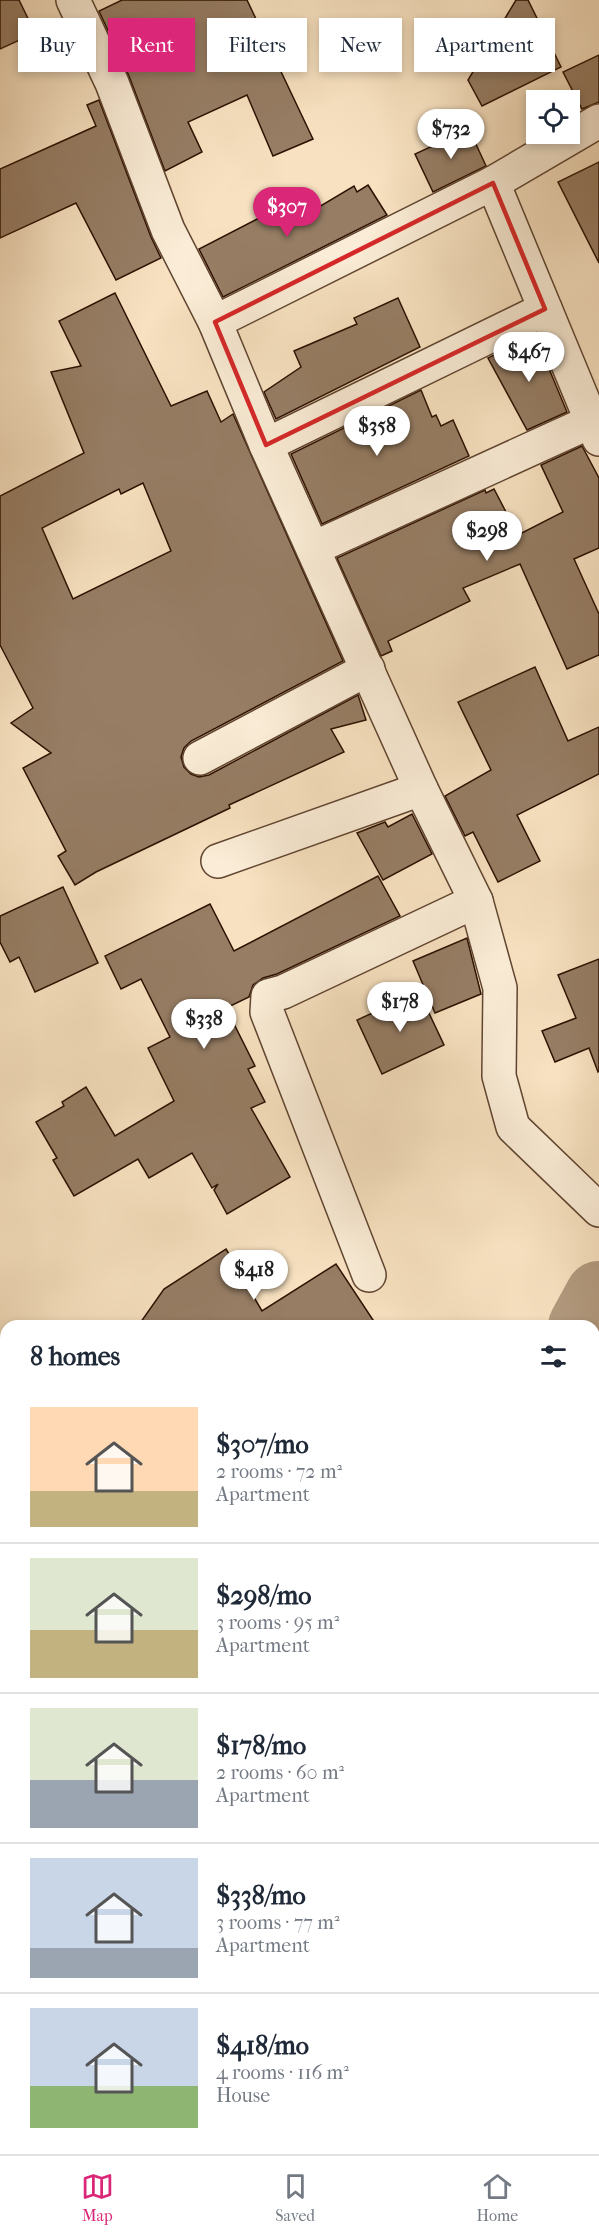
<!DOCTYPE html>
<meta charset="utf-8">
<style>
body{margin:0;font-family:"IM FELL French Canon",serif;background:#f6f6f7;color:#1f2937;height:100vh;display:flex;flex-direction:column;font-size:22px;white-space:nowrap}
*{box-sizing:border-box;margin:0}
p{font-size:20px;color:#747a83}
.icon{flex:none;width:33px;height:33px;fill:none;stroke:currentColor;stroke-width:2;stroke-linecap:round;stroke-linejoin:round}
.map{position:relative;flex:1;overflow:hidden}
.details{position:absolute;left:0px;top:1320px;width:600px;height:834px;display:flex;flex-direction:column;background:#fff;border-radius:18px 18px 0 0;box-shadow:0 3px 9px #0003}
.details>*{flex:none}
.top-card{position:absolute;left:18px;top:18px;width:564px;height:54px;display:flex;gap:12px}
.controls{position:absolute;left:526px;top:90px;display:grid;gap:12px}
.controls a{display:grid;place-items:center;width:54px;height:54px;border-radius:0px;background:#fff;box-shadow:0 3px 9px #0003;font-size:30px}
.price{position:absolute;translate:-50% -51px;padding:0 14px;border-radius:21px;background:#fff;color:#222;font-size:20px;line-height:39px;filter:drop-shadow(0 2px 3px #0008)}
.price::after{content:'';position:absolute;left:50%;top:36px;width:18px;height:14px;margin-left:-9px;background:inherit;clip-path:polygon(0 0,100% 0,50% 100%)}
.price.selected{background:#db2777;color:#fff}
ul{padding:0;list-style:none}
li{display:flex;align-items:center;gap:18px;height:150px;padding:0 30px}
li+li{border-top:2px solid #e0e1e3}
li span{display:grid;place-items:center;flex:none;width:168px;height:120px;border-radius:0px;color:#555}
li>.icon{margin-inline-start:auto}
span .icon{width:72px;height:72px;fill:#fffc;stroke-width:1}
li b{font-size:26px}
h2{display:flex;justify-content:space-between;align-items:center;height:72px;padding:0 30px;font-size:26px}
.tag{padding:0 21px;border-radius:0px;background:#fff;box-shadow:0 3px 9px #0003;font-size:21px;line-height:54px}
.tag.selected{background:#db2777;color:#fff}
.dock{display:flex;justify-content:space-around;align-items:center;height:84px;border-top:2px solid #e0e1e3;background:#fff;font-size:16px;color:#747a83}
.dock a{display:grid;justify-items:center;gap:3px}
.dock .selected{color:#db2777}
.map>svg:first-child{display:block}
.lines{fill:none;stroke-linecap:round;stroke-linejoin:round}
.river{stroke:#b29a7f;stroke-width:68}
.building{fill:#967d64;stroke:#2d1100;stroke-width:1.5;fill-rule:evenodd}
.minor-casing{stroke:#604530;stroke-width:36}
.minor{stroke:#faecd6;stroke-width:33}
.marked{fill:none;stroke:#d62828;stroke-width:4.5;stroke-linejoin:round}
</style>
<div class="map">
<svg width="599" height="2154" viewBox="0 0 599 2154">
<rect width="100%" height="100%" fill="#f7e1c0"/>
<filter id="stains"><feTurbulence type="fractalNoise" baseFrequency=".00333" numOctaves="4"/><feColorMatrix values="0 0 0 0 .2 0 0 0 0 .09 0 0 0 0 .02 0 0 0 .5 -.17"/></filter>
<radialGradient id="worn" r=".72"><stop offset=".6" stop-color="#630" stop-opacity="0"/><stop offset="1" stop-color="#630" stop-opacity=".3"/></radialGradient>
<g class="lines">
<!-- river -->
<g class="river">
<polyline points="582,1326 599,1295"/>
<polyline points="56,2154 60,2148"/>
</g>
</g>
<!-- building -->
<g class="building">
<polygon points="0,0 19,0 35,33 0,49"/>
<polygon points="122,0 247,0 313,139 273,156 247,95 188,122 202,152 165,171 129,76 99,11"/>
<polygon points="516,0 528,0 561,67 482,106 468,80"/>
<polygon points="599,55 599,102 582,109 563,72"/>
<polygon points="99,100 151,237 161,258 116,280 76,203 0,238 0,169 96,126 87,105"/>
<polygon points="469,129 486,166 433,192 415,154"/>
<polygon points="599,162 599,263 558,182"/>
<polygon points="368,185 387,215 223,297 199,249 263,216 267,223 309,200 314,210 354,186 357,192"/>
<path d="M115,293L171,406L207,391L221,422L233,414L343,661L191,741L184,748L181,757L184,767L191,774L199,777L209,775L358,695L366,720L331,729L344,752L229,805L230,808L96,872L75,885L58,856L66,851L23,768L51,753L11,723L33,708L0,645V496L84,453L51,372L81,366L59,321ZM143,483L171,551L73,599L42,528L119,489L121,494Z"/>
<polygon points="398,298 420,347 276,419 264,392 301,367 294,351 357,324 354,318"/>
<polygon points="535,335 567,412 527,430 488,358"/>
<polygon points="421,390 432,417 436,415 441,426 453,420 469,456 322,524 291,454"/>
<polygon points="582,446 599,478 599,548 574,559 599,614 599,655 567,669 520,564 463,588 470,601 388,641 392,651 381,656 337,558 485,490 486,493 494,489 518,535 563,512 541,465"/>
<polygon points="535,667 568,741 599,727 599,774 517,815 540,861 498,882 473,832 465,836 445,796 491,770 458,702"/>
<polygon points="412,814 432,854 383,880 357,833 385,822 388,827"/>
<polygon points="378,876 400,916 277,974 263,978 253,985 249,997 226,1008 255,1066 248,1069 265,1102 251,1108 290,1177 227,1214 214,1190 218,1184 212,1188 192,1153 149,1178 138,1159 74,1196 53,1160 57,1158 36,1122 64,1106 62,1102 86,1087 115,1136 174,1101 148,1048 170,1037 141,979 121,989 105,956 210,904 234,951"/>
<polygon points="63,887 98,963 35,992 19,957 10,962 0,942 0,916"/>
<polygon points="467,938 481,994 435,1013 413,961"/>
<polygon points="599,959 599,1071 598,1072 589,1048 555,1062 542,1031 576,1018 558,975"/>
<polygon points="419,992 444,1045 382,1074 357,1020"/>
<polygon points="226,1249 262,1311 336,1264 377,1326 138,1326 164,1289"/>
</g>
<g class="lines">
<!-- minor casing -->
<g class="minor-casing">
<g id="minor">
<polyline points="73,0 112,83 168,230 215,322 266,445 421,789 476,901 500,988 499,1076 513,1127 599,1210"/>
<polyline points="493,183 599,439"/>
<polyline points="215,322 493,183 599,121"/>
<polyline points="266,445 545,309"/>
<polyline points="314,548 590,422"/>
<polyline points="200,758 368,669"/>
<polyline points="218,861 421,789"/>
<polyline points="369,1275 267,1012 268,996 283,992 476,901"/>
<polyline points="594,1886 599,1879"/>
<polyline points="0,1906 6,1909"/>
<polyline points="594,1947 599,1954"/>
</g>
</g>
<!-- minor -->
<use href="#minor" class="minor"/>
</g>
<!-- marked area -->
<path class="marked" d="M493,183L545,309L266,445L215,322Z"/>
<rect width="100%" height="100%" filter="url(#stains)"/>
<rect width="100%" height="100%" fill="url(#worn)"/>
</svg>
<div class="controls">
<a><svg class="icon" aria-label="locate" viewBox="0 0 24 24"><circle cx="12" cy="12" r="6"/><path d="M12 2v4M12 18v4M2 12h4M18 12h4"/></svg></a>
</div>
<b class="price" style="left:451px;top:160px">$732</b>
<b class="price selected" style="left:287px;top:238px">$307</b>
<b class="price" style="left:529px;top:383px">$467</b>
<b class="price" style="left:377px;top:457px">$358</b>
<b class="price" style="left:487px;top:562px">$298</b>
<b class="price" style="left:400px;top:1033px">$178</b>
<b class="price" style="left:204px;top:1050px">$338</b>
<b class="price" style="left:254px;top:1301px">$418</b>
<div class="top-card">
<a class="tag">Buy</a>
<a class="tag selected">Rent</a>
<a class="tag">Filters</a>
<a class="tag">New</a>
<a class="tag">Apartment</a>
</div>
<section class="details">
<h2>8 homes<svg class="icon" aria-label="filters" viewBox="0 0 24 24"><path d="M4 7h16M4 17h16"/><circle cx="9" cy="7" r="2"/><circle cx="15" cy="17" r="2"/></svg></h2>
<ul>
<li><span style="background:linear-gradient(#ffd9b3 70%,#c2b280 0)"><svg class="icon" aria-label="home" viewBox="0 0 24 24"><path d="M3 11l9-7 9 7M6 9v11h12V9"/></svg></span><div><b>$307/mo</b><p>2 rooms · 72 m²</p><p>Apartment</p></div></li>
<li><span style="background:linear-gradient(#dfe7d0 60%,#c2b280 0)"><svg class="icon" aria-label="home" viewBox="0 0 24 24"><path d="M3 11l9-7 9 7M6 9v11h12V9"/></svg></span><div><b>$298/mo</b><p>3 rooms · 95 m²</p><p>Apartment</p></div></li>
<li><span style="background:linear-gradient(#dfe7d0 60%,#9aa5b1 0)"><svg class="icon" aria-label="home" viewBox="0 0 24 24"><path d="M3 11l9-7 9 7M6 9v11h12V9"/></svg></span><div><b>$178/mo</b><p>2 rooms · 60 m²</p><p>Apartment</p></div></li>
<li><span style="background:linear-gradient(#c9d6e8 75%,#9aa5b1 0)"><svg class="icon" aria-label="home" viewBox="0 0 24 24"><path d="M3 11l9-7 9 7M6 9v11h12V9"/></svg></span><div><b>$338/mo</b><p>3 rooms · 77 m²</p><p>Apartment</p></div></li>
<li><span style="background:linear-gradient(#c9d6e8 65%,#8fb573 0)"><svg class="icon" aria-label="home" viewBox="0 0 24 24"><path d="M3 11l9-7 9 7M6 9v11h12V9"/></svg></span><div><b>$418/mo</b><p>4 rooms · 116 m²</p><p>House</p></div></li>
</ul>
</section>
</div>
<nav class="dock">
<a class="selected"><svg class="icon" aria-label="map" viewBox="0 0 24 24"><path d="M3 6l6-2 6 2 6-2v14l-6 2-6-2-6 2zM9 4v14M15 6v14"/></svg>Map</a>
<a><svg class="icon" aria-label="saved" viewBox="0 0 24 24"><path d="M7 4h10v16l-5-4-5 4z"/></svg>Saved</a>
<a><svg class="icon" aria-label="home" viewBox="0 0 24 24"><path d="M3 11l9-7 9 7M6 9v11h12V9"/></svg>Home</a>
</nav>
